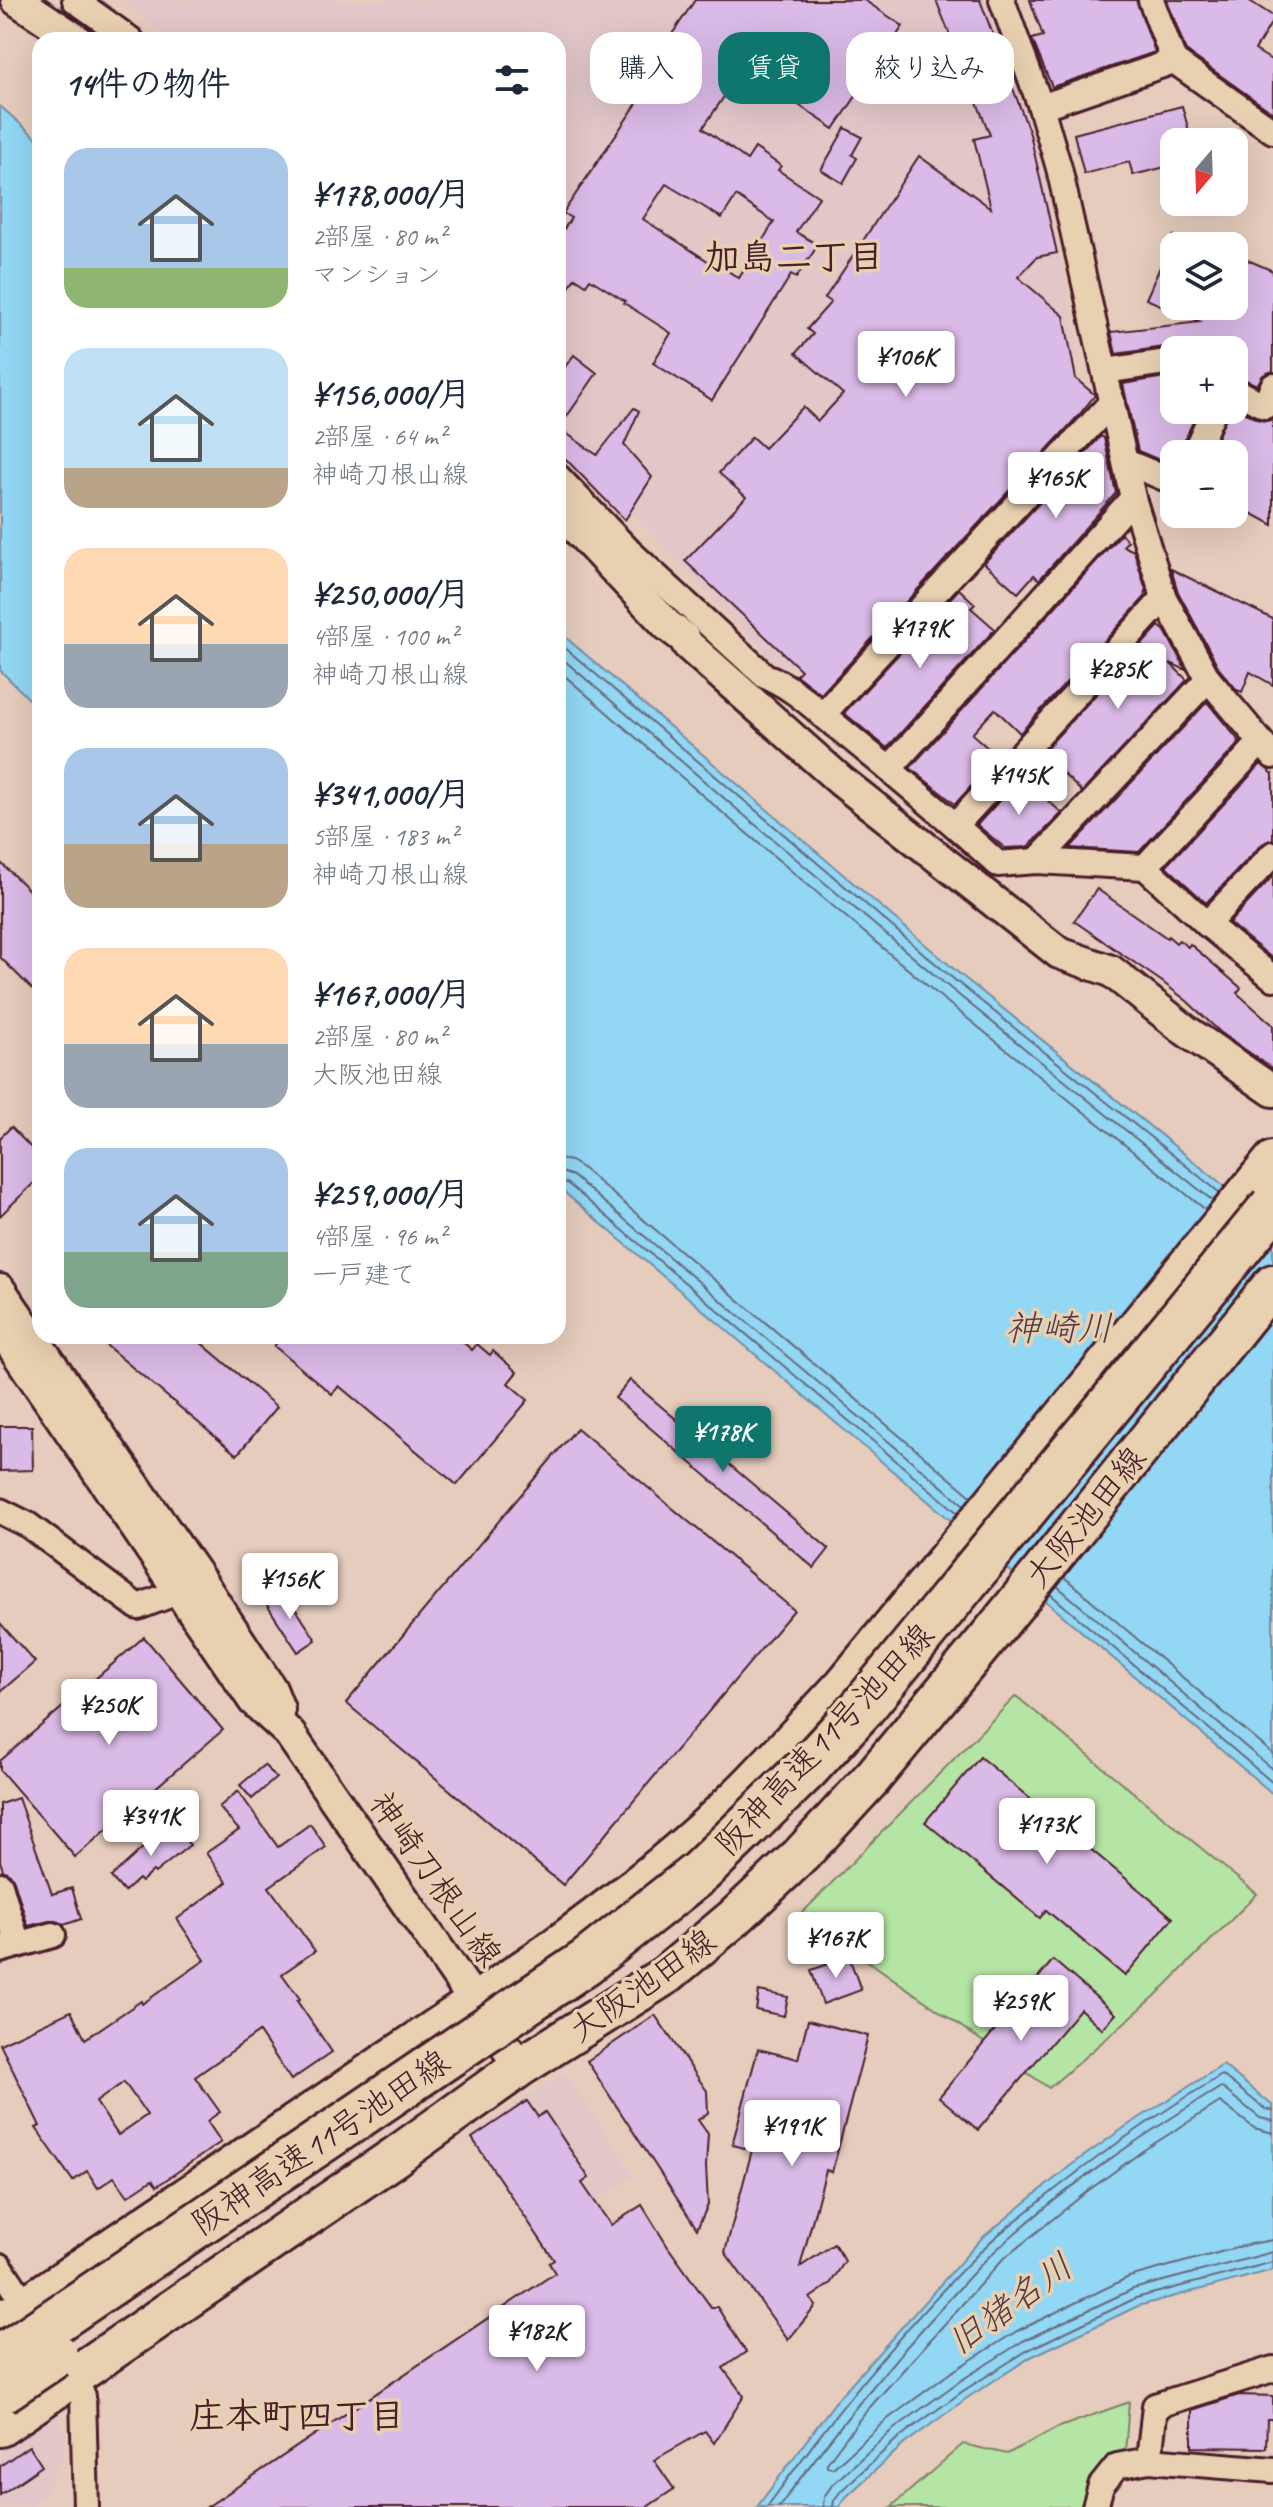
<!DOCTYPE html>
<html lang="ja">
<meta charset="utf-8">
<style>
body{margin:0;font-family:Caveat,"Klee One",sans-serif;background:#f2f2f3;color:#1f2937;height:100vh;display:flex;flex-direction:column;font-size:30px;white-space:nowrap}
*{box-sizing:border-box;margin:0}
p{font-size:26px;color:#747a83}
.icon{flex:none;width:44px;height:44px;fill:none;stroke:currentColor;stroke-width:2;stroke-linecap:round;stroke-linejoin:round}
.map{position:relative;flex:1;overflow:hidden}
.details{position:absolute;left:32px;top:32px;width:534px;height:1312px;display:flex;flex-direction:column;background:#fff;border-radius:24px;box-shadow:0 8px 32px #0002}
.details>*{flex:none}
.hud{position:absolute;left:590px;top:32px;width:562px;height:72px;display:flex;gap:16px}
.needle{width:52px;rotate:199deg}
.buttons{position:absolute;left:1160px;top:128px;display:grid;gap:16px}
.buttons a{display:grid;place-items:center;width:88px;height:88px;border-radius:16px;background:#fff;box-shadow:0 8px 32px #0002;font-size:40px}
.price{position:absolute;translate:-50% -68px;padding:0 18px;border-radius:8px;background:#fff;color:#222;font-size:26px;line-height:52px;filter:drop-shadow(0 2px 4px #0008)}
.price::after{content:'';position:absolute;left:50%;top:48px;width:24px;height:18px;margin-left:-12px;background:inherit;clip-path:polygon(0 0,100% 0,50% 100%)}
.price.active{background:#0f766e;color:#fff}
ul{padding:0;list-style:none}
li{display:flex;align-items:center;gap:24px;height:200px;padding:0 32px}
li span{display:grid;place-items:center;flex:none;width:224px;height:160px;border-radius:24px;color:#555}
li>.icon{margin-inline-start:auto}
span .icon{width:96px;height:96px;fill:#fffc;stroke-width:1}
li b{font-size:34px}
h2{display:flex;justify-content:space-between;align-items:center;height:96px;padding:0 32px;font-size:34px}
.chip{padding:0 28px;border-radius:24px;background:#fff;box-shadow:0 8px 32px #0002;font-size:28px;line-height:72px}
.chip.active{background:#0f766e;color:#fff}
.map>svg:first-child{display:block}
.built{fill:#e2c7c9}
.green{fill:#b5e5a4;stroke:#808268;stroke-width:2}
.water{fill:#92d7f4;stroke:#758da4;stroke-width:2}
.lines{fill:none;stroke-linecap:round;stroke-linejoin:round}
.shore{stroke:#67697b;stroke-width:2}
.building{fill:#dabae7;stroke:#4a1f2b;stroke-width:2;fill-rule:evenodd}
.minor-casing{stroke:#4a1f2b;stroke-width:30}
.tertiary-casing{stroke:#4a1f2b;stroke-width:36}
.primary-casing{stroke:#4a1f2b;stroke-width:44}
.minor{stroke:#e8d1b1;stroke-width:24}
.tertiary{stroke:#e8d1b1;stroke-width:30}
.primary{stroke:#e8d1b1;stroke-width:38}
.motorway-bridge-casing{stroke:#4a1f2b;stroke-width:50;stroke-linecap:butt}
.motorway-bridge{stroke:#e8d1b1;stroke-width:44}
.labels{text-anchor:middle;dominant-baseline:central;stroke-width:7;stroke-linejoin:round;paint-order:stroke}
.street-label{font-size:34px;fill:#4a1f2b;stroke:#e8d1b1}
.neighbourhood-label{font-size:36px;font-weight:bold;fill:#4a1f2b;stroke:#e8d1b1}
.water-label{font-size:36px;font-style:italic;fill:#553b49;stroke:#e8d1b1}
</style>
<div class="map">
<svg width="1273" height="2507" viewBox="0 0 1273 2507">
<rect width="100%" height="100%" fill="#e5ccbc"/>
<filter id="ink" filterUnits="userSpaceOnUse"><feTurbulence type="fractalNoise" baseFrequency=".0125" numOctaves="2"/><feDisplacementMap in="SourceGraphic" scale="16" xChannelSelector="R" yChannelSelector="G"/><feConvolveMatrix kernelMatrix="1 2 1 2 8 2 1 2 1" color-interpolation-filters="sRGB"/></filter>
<g filter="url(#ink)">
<!-- built -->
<g class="built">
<polygon points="121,0 985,0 1040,149 1079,355 782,671 558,435 558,40 169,40"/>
<polygon points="564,2072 634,2176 539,2239 469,2136"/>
<polygon points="58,2413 65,2439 63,2456 48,2489 32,2507 0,2507 0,2453"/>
</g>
<!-- green -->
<g class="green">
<polygon points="1016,1696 1257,1894 1154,1997 1049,2088 801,1914"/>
<polygon points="1129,2402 1125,2453 1088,2507 891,2507 963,2444 1007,2454 1057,2428"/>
</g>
<!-- water -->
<g class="water">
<polygon points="0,106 40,141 40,710 0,670"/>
<polygon points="558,631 961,975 1273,1225 1273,1794 558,1187"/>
<polygon points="1223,2065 1273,2106 1273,2270 1138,2306 1031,2357 967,2398 903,2445 846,2497 839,2507 757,2507 839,2397 982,2238 1070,2166 1128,2125"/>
</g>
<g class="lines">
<!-- shore -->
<g class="shore">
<polyline points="558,642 956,981 1220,1193"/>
<polyline points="558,655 739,811 950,988 1213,1201"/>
<polyline points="558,670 731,820 942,998 1206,1210"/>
<polyline points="558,1159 571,1161 581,1167 971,1496"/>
<polyline points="558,1171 573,1176 964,1505"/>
<polyline points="558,1181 567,1183 958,1513"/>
<polyline points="1064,1577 1273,1754"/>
<polyline points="1057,1586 1273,1770"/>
<polyline points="1050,1594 1273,1783"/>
<polyline points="1273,2133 1254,2128 1220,2102 1144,2150 1089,2190 1002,2260 862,2416 827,2463 827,2467 833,2468 885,2421 950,2373 1017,2331 1129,2277 1250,2244 1273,2240"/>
<path d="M767,2507C833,2415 905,2325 986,2246C1000,2232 1017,2220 1033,2207C1093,2158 1156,2115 1222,2075L1265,2109L1273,2111"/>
<path d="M779,2507C831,2436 885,2369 945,2304C961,2287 977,2267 995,2251C1063,2188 1142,2135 1221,2087L1260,2118L1273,2121"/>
<polyline points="823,2507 824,2497 832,2485 891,2431 957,2383 1023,2341 1133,2289 1273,2252"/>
<polyline points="833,2507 834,2500 841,2491 898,2438 963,2391 1028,2350 1136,2298 1273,2262"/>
</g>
</g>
<!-- building -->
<g class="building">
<path d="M695,0H864L903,26L834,129L784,95L803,68L762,40L703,128L747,160L755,148L781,166L778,170L819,197L796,232L818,245L796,278L791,275L712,400L653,363L671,333L624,303L625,301L590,279L586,285L575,278L558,305V238L571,218L563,213L654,78L646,73ZM666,184L722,218L736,196L774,222L739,278L715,263L714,265L643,219Z"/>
<polygon points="936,0 980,0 1030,134 1057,253 1037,257 1018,277 1064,316 1076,379 1095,395 1079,415 821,694 796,675 801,670 685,561 746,497 719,473 752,437 764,448 803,407 818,421 843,394 796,353 813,334 807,329 831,302 825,298 919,156 991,208 974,139 990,135"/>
<polygon points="1030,0 1136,0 1155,52 1052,87 1032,39 1043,36"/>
<polygon points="1167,0 1248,0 1273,16 1273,20 1255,50 1273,61 1273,113 1186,51"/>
<polygon points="1182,106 1192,142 1174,142 1174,165 1133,175 1129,162 1084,174 1074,134"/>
<polygon points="845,128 862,137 852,155 857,158 843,183 821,170"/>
<polygon points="1174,235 1174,306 1234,306 1234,254 1273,271 1273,371 1263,375 1257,385 1234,375 1234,350 1179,350 1164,347 1116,354 1111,332 1201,322 1146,299"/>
<polygon points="574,355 597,373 559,428 597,455 634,408 639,411 624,445 652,477 625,520 558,451 558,376"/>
<polygon points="1165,377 1174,379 1174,410 1198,410 1179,454 1174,454 1174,466 1138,451 1123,384"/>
<polygon points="1234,407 1259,420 1267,421 1273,419 1273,525 1234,504 1234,454 1210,454 1229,410 1234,410"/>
<polygon points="1101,436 1104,438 1116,493 1039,580 1034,575 1018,593 984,563"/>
<polygon points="1121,534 1128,541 1123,546 1134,551 1146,590 1145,597 1020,733 995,709 972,734 998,757 955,804 910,768"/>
<polygon points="1171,569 1273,619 1273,685 1250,672 1242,692 1237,690 1220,670 1178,592"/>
<polygon points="959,589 975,604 971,608 995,629 887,748 844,713"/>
<polygon points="1159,626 1165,631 1186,670 1170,663 1187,680 1082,792 1042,753"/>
<polygon points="1207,702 1240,742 1139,852 1070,848"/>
<polygon points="1261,764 1273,774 1273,839 1262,844 1206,903 1166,866"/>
<polygon points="1021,777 1062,813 1028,847 1005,848 977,825"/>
<polygon points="0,862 40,901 40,997 0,957"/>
<polygon points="1273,876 1273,959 1229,923"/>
<polygon points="1097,889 1167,938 1168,936 1176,943 1179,940 1188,947 1190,944 1241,988 1237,993 1273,1025 1273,1069 1220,1032 1187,1001 1161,981 1074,921"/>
<polygon points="11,1127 40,1157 40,1177 0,1216 0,1138"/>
<polygon points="95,1336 193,1336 277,1407 237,1455"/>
<polygon points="283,1336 456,1336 472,1350 477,1344 490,1355 493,1351 517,1372 508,1383 528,1400 457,1485 339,1386 332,1394 274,1346"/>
<polygon points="630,1380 829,1549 814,1568 615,1398"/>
<polygon points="0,1426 32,1426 33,1470 0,1471"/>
<polygon points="577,1428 794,1610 563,1885 346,1703"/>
<polygon points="283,1590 316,1640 298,1652 265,1602"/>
<polygon points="0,1623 35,1662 0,1692"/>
<polygon points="144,1637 223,1730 75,1857 0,1770 0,1761"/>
<polygon points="980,1757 1173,1918 1125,1976 1046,1910 1040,1918 925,1822"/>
<polygon points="264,1765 276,1778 252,1799 240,1785"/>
<path d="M238,1791L278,1847L310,1824L326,1847L269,1887L315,1951L282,1974L300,1999L297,2001L332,2052L291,2080L259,2032L195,2077L220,2112L207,2121L221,2142L157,2186L152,2180L128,2196L114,2177L98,2188L87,2171L73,2181L36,2128L40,2126L0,2044L71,2011L85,2039L141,2001L142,2004L205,1960L177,1919L227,1882L206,1853L239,1830L219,1807ZM124,2082L147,2115L118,2135L96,2102Z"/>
<polygon points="18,1798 52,1894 72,1888 81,1919 64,1925 57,1921 49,1921 28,1926 14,1881 10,1874 3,1870 0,1861 0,1804"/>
<polygon points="170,1823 190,1845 155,1873 153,1871 141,1882 138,1879 124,1892 111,1877"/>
<polygon points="849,1957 861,1990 823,2004 811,1970"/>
<polygon points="1053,1960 1116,2014 1102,2029 1080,2009 978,2130 939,2097"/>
<polygon points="759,1991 788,1997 784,2016 756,2010"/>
<polygon points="655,2015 707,2091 708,2113 698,2120 708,2134 706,2166 708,2205 697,2229 587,2061"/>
<polygon points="808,2020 868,2036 832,2172 826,2170 800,2267 834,2244 845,2261 830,2284 810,2298 816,2306 788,2340 725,2252 752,2150 732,2145 758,2049 798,2059"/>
<polygon points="527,2101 538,2117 545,2112 589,2178 582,2183 611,2225 642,2205 668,2247 711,2307 717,2307 746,2352 723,2368 744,2396 714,2443 705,2431 654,2460 674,2489 647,2507 207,2507 555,2273 549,2263 554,2260 472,2138"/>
<polygon points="1239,2395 1273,2396 1273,2419 1267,2419 1266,2448 1192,2447 1192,2410"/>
<polygon points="29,2446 42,2466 0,2495 0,2466"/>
</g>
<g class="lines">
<!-- minor casing -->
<g class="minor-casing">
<g id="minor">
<polyline points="75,0 131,40"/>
<polyline points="1002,0 1041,107 1059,168 1133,498 1164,598 1208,679 1273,756"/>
<polyline points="1151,0 1174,61 1273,131"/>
<polyline points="1041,107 1174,61"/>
<polyline points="1105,371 1166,362 1174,364"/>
<polyline points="1234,390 1265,406 1273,386"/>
<polyline points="1194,454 1214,410"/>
<polyline points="1126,462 1174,482"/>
<path d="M558,477L629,551L765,676C793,686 817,711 840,729C894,773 947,817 998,864L1037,861L1145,867L1207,924L1273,978"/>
<polyline points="822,715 1112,402"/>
<polyline points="889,769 1133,498"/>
<polyline points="956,825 1164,598"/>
<polyline points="1037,861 1208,679"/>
<polyline points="1145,867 1260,743"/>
<polyline points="1207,924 1273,854"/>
<polyline points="0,1511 28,1525 138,1607 196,1585"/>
<polyline points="0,1885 18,1945"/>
<polyline points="0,1950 53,1935"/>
<polyline points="0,2266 34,2318"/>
<polyline points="64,2366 83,2396 86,2507"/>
<polyline points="1149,2460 1155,2406 1273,2369"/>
<polyline points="1095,2507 1101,2486 1117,2466 1149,2460 1273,2470"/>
</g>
</g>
<!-- tertiary casing -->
<g class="tertiary-casing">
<g id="tertiary">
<polyline points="17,0 77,40"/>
<polyline points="558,509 667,625 684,638 688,645 841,781 1059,953 1111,971 1185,1030 1273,1091"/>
<polyline points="0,1290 202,1583 271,1689 279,1709"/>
<polyline points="0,1328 254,1701 289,1733 520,2067"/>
</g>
</g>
<!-- primary casing -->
<g class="primary-casing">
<g id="primary">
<path d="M0,2323L545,1955C595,1918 647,1880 694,1838C748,1791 795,1737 844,1685L1273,1161"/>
<polyline points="0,2427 396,2156 520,2067 666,1975 734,1918 801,1855 873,1777 997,1627 1273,1284"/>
</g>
</g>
<!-- minor -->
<use href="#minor" class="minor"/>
<!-- tertiary -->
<use href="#tertiary" class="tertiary"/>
<!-- primary -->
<use href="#primary" class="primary"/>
<!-- motorway-bridge casing -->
<g class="motorway-bridge-casing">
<g id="motorway-bridge">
<polyline points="0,2358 586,1962 700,1872 807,1768 862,1708 1273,1206"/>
<polyline points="0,2392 55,2355"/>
</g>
</g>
<!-- motorway-bridge -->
<use href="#motorway-bridge" class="motorway-bridge"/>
</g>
</g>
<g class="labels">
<!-- street labels -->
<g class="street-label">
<text transform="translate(1085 1517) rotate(-51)">大阪池田線</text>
<text transform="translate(824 1739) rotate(-47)">阪神高速11号池田線</text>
<text transform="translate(436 1879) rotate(55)">神崎刀根山線</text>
<text transform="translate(642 1985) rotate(-35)">大阪池田線</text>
<text transform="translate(320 2142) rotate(-34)">阪神高速11号池田線</text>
</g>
<!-- neighbourhood labels -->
<g class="neighbourhood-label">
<text x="794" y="257">加島二丁目</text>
<text x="297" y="2416">庄本町四丁目</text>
</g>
<!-- water labels -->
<g class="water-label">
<text x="1059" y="1328">神崎川</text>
<text transform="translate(1010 2304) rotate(-36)">旧猪名川</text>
</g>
</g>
</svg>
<div class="buttons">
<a><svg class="needle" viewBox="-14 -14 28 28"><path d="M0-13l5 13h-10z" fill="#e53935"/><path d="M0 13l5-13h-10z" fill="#747a83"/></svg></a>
<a><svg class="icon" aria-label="layers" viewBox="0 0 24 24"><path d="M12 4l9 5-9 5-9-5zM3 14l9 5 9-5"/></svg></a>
<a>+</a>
<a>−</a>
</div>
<b class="price" style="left:906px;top:399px">¥106K</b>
<b class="price" style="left:1056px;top:520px">¥165K</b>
<b class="price" style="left:920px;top:670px">¥179K</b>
<b class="price" style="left:1118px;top:711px">¥285K</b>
<b class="price" style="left:1019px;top:817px">¥145K</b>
<b class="price active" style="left:723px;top:1474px">¥178K</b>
<b class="price" style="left:290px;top:1621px">¥156K</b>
<b class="price" style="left:109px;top:1747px">¥250K</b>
<b class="price" style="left:151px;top:1858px">¥341K</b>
<b class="price" style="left:1047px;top:1866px">¥173K</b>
<b class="price" style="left:836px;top:1980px">¥167K</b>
<b class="price" style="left:1021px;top:2043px">¥259K</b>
<b class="price" style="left:792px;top:2168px">¥191K</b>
<b class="price" style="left:537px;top:2373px">¥182K</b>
<div class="hud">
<a class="chip">購入</a>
<a class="chip active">賃貸</a>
<a class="chip">絞り込み</a>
</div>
<section class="details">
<h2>14件の物件<svg class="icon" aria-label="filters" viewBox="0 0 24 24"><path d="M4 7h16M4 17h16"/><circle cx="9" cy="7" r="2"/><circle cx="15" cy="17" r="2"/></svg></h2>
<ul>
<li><span style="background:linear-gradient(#a9c7e8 75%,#8fb573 0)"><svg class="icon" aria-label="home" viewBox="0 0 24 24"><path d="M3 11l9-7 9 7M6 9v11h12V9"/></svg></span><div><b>¥178,000/月</b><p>2部屋 · 80 m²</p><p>マンション</p></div></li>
<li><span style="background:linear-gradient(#bfe0f5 75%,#b9a48a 0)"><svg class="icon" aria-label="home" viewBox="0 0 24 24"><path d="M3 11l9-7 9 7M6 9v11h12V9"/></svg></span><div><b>¥156,000/月</b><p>2部屋 · 64 m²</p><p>神崎刀根山線</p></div></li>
<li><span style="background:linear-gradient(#ffd9b3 60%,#9aa5b1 0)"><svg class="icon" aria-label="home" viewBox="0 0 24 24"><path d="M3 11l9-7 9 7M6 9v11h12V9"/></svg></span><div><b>¥250,000/月</b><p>4部屋 · 100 m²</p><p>神崎刀根山線</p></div></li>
<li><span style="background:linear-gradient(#a9c7e8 60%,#b9a48a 0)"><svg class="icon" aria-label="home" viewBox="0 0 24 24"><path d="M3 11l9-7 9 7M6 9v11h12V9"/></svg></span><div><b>¥341,000/月</b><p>5部屋 · 183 m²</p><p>神崎刀根山線</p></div></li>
<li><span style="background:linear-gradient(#ffd9b3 60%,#9aa5b1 0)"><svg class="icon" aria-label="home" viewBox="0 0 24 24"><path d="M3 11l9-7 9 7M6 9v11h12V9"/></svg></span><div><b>¥167,000/月</b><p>2部屋 · 80 m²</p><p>大阪池田線</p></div></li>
<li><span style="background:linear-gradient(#a9c7e8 65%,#7fa58c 0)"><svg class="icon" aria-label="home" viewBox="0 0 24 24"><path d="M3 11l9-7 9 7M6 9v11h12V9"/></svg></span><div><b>¥259,000/月</b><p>4部屋 · 96 m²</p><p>一戸建て</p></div></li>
</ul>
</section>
</div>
